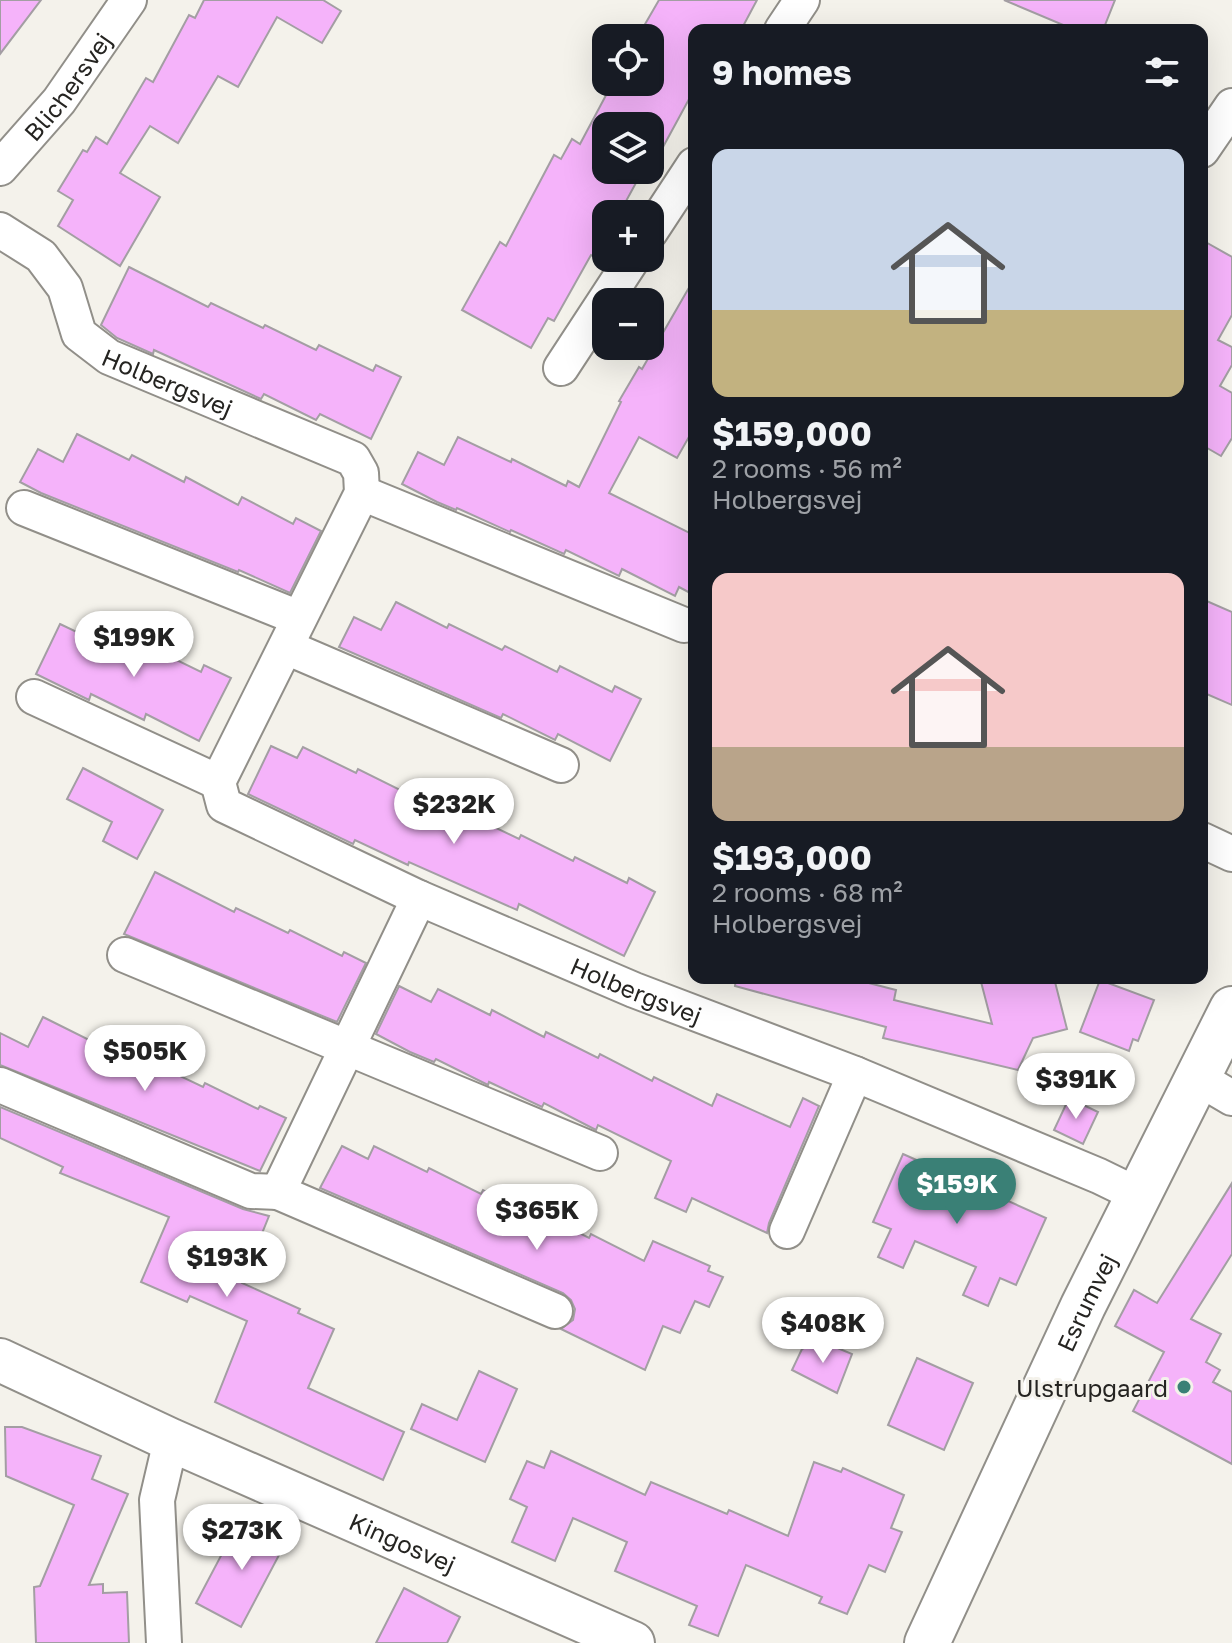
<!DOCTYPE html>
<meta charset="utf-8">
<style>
body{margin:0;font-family:"Golos Text",sans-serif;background:#20242c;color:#f1f3f6;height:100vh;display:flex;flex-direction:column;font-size:30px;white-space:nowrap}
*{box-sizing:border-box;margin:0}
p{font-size:26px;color:#9ea1a6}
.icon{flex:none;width:44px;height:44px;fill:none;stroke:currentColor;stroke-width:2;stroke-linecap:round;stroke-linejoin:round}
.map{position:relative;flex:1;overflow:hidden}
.side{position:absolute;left:688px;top:24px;width:520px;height:960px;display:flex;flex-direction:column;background:#171b24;border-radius:16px;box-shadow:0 8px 32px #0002}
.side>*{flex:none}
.tools{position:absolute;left:592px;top:24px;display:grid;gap:16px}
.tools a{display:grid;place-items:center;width:72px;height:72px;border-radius:16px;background:#171b24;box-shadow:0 8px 32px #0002;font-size:40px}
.price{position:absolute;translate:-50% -68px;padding:0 18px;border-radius:28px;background:#fff;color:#222;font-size:26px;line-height:52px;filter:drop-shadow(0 2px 4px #0008)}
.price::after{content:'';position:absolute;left:50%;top:48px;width:24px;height:18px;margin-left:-12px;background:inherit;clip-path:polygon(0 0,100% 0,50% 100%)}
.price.current{background:#3a8076;color:#fff}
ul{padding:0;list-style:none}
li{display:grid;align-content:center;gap:16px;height:424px;padding:0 24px}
li span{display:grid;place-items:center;height:248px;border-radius:16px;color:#555}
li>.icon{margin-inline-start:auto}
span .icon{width:144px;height:144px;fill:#fffc;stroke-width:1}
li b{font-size:34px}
h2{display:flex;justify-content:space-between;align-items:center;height:96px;padding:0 24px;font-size:34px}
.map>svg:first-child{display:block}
.building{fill:#f5b3fa;stroke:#a39ea3;stroke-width:2}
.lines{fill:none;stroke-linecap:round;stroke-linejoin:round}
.minor-casing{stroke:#918f89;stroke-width:38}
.tertiary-casing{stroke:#918f89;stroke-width:46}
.secondary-casing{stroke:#918f89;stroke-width:48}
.minor{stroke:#fff;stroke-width:34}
.tertiary{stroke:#fff;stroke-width:42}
.secondary{stroke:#fff;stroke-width:44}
.poi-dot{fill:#3a8076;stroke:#f4f2eb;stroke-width:3}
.labels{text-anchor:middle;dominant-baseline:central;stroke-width:6;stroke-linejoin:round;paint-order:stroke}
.street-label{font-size:24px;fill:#252421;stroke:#f4f2eb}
.poi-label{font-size:24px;fill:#252421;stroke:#f4f2eb;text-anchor:end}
</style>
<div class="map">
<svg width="1232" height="1643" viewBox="0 0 1232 1643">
<rect width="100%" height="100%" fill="#f4f2eb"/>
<!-- building -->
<g class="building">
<polygon points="0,0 41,0 0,54"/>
<polygon points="204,0 323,0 341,11 322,43 277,17 238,87 218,76 178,143 150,126 120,173 160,197 120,266 58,226 73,200 58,191 83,150 87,152 96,137 107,144 146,78 153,82 189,15 195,18"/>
<polygon points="659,0 757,0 741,30 694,30 694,90 663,147 660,145 654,157 650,157 650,126 606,126 606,170 643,170 619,214 606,214 606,244 598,259 591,255 554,321 548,318 531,348 462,310 500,242 506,246 554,155 561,159 572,139 580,144 613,82 650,82 650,38 637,38"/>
<polygon points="1004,0 1115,0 1103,30 1075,30"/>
<polygon points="1202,240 1232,257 1232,315 1218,340 1232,347 1232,365 1220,386 1232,393 1232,438 1221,456 1202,445"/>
<polygon points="129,267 208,307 211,303 263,328 265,325 316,350 319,345 373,371 376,365 401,377 371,439 320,414 316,420 264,394 261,399 154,350 153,354 117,338 101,325"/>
<polygon points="694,279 694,428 677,458 639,437 609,493 694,535 694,595 679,587 675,596 622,569 619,576 566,550 564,554 511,530 510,532 457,508 456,510 437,502 402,484 418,452 444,465 458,437 511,462 512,459 566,486 568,481 579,487 621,402 619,401 639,367 642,369"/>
<polygon points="77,434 129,460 132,455 184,482 186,477 238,505 242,497 293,524 296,518 321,531 290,593 239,570 238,572 41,493 20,482 38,449 63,462"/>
<polygon points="1202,599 1232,612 1232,705 1202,692"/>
<polygon points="396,602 447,628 449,624 502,650 505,646 557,672 560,666 612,692 615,686 641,699 610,761 558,734 555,740 503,714 501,718 339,647 354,617 381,630"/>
<polygon points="60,624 87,637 92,625 145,651 148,646 201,672 204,665 231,678 199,741 146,714 144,720 91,694 89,700 36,674"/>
<polygon points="271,746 297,758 303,747 356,773 358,769 410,795 412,791 464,816 465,813 519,839 521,835 573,861 575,857 627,883 629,878 655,892 624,956 519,904 517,910 409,862 408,865 355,840 353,844 248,794"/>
<polygon points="83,768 163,810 137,859 103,841 112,822 67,799"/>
<polygon points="155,872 234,912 236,908 288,933 290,930 342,956 344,952 366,963 337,1022 124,934"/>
<polygon points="736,978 867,978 865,982 896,990 894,1000 992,1024 980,978 1054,978 1067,1029 1033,1038 1018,1070 883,1038 886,1027 735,986"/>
<polygon points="1100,980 1154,1000 1138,1041 1133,1039 1129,1051 1080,1032"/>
<polygon points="399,986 431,1002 438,989 490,1015 492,1010 544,1037 546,1032 598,1058 600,1054 652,1081 654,1077 712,1106 717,1094 790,1127 803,1098 819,1106 769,1223 767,1233 692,1198 686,1212 655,1198 671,1161 598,1125 596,1130 544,1103 542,1107 489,1082 488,1085 436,1059 434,1062 410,1052 376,1034"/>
<polygon points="43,1017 95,1043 97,1039 149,1065 151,1062 203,1087 205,1083 258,1109 260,1106 286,1118 260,1171 0,1065 0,1033 28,1047"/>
<polygon points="1069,1098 1098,1112 1083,1144 1054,1130"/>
<polygon points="0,1107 243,1209 269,1216 242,1283 300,1309 298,1313 334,1329 308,1388 404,1432 383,1480 215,1402 247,1321 190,1296 187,1302 141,1282 169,1217 60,1173 63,1167 0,1138"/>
<polygon points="342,1146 368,1159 374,1146 427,1172 429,1168 481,1194 483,1190 535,1217 538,1212 589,1238 591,1234 644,1261 653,1241 710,1266 708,1271 723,1277 709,1307 695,1301 680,1333 663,1326 645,1370 561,1329 573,1320 575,1309 571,1300 563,1293 320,1188"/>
<polygon points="903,1154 1046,1218 1016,1285 1000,1278 988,1306 963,1295 976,1267 915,1241 903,1268 878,1257 891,1229 873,1222"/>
<polygon points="1232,1183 1232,1254 1191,1319 1221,1334 1206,1362 1220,1370 1213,1382 1232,1392 1232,1464 1133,1411 1164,1352 1115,1326 1134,1290 1157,1303"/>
<polygon points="816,1342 828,1344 852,1354 837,1393 792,1370 802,1349"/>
<polygon points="917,1358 973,1383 944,1450 888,1425"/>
<polygon points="479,1371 517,1389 485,1462 411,1429 422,1404 457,1420"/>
<polygon points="5,1427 22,1427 101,1456 92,1479 128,1494 89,1585 103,1584 103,1593 127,1592 129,1643 36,1643 34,1587 40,1586 74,1505 6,1476"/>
<polygon points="551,1451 645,1495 651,1482 727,1514 729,1510 788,1536 814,1462 841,1472 843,1468 904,1495 891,1528 902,1532 885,1572 869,1565 847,1614 819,1603 822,1597 746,1565 718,1636 689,1625 697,1606 615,1571 627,1542 573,1518 555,1561 512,1542 527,1507 510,1499 527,1461 544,1468"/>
<polygon points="242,1516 287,1540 241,1627 196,1603"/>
<polygon points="404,1588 460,1617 447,1643 376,1643"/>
</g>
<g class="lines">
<!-- minor casing -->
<g class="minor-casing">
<g id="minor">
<polyline points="782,30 802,0"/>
<polyline points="1202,150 1232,106"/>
<path id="s1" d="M0,168L59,101L129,0"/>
<path id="s2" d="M0,230L41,256L65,288L79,334L109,357L353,459L361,473L362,493L218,782L224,805L419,898L278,1192L251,1191L0,1085"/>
<polyline points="650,232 694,165"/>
<polyline points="561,368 633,258"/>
<polyline points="362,493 684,625"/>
<polyline points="24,508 299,618"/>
<polyline points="286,647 561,765"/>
<polyline points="34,697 218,782"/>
<polyline points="1202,840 1232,854"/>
<path id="s3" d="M419,898L634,990L855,1074L1099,1176L1138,1195"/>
<polyline points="125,955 600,1153"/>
<polyline points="1198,1078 1232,1098"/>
<polyline points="278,1192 555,1311"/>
<polyline points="787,1231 855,1074"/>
<polyline points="164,1643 157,1500 171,1440"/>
</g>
</g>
<!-- tertiary casing -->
<g class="tertiary-casing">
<g id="tertiary">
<path id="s4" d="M0,1360L171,1440L633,1643"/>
</g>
</g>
<!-- secondary casing -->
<g class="secondary-casing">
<g id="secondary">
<path id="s5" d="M927,1643L1083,1306L1232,1009"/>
</g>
</g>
<!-- minor -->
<use href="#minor" class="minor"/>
<!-- tertiary -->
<use href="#tertiary" class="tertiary"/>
<!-- secondary -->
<use href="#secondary" class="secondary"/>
</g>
<!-- markers -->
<circle class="poi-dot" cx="1184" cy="1387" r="8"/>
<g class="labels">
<!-- street labels -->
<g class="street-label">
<text stroke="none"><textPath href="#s1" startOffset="106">Blichersvej</textPath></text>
<text stroke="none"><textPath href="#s2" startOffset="238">Holbergsvej</textPath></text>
<text stroke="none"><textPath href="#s3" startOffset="236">Holbergsvej</textPath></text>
<text stroke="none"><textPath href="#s5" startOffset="376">Esrumvej</textPath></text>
<text stroke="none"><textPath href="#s4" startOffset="442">Kingosvej</textPath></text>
</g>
<!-- poi labels -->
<g class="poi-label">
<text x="1168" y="1387">Ulstrupgaard</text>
</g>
</g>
</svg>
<div class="tools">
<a><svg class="icon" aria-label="locate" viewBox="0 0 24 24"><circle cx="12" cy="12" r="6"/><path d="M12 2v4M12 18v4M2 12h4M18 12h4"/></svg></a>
<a><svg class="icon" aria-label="layers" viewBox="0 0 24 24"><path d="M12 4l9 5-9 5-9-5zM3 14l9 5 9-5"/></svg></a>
<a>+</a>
<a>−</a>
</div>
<b class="price" style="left:134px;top:679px">$199K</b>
<b class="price" style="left:454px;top:846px">$232K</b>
<b class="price" style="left:145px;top:1093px">$505K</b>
<b class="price" style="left:1076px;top:1121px">$391K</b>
<b class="price current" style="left:957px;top:1226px">$159K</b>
<b class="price" style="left:537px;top:1252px">$365K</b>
<b class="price" style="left:227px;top:1299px">$193K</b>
<b class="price" style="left:823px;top:1365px">$408K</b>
<b class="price" style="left:242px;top:1572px">$273K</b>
<section class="side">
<h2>9 homes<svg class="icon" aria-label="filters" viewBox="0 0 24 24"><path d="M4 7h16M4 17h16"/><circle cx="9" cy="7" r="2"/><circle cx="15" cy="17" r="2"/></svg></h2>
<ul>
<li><span style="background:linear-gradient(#c9d6e8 65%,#c2b280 0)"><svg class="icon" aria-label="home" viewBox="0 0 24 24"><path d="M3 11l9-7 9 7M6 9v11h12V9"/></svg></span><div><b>$159,000</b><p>2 rooms · 56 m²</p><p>Holbergsvej</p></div></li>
<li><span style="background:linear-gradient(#f6c9c9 70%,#b9a48a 0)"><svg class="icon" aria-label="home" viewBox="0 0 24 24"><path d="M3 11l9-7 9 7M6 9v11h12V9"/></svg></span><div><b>$193,000</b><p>2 rooms · 68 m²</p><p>Holbergsvej</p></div></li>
</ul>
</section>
</div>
